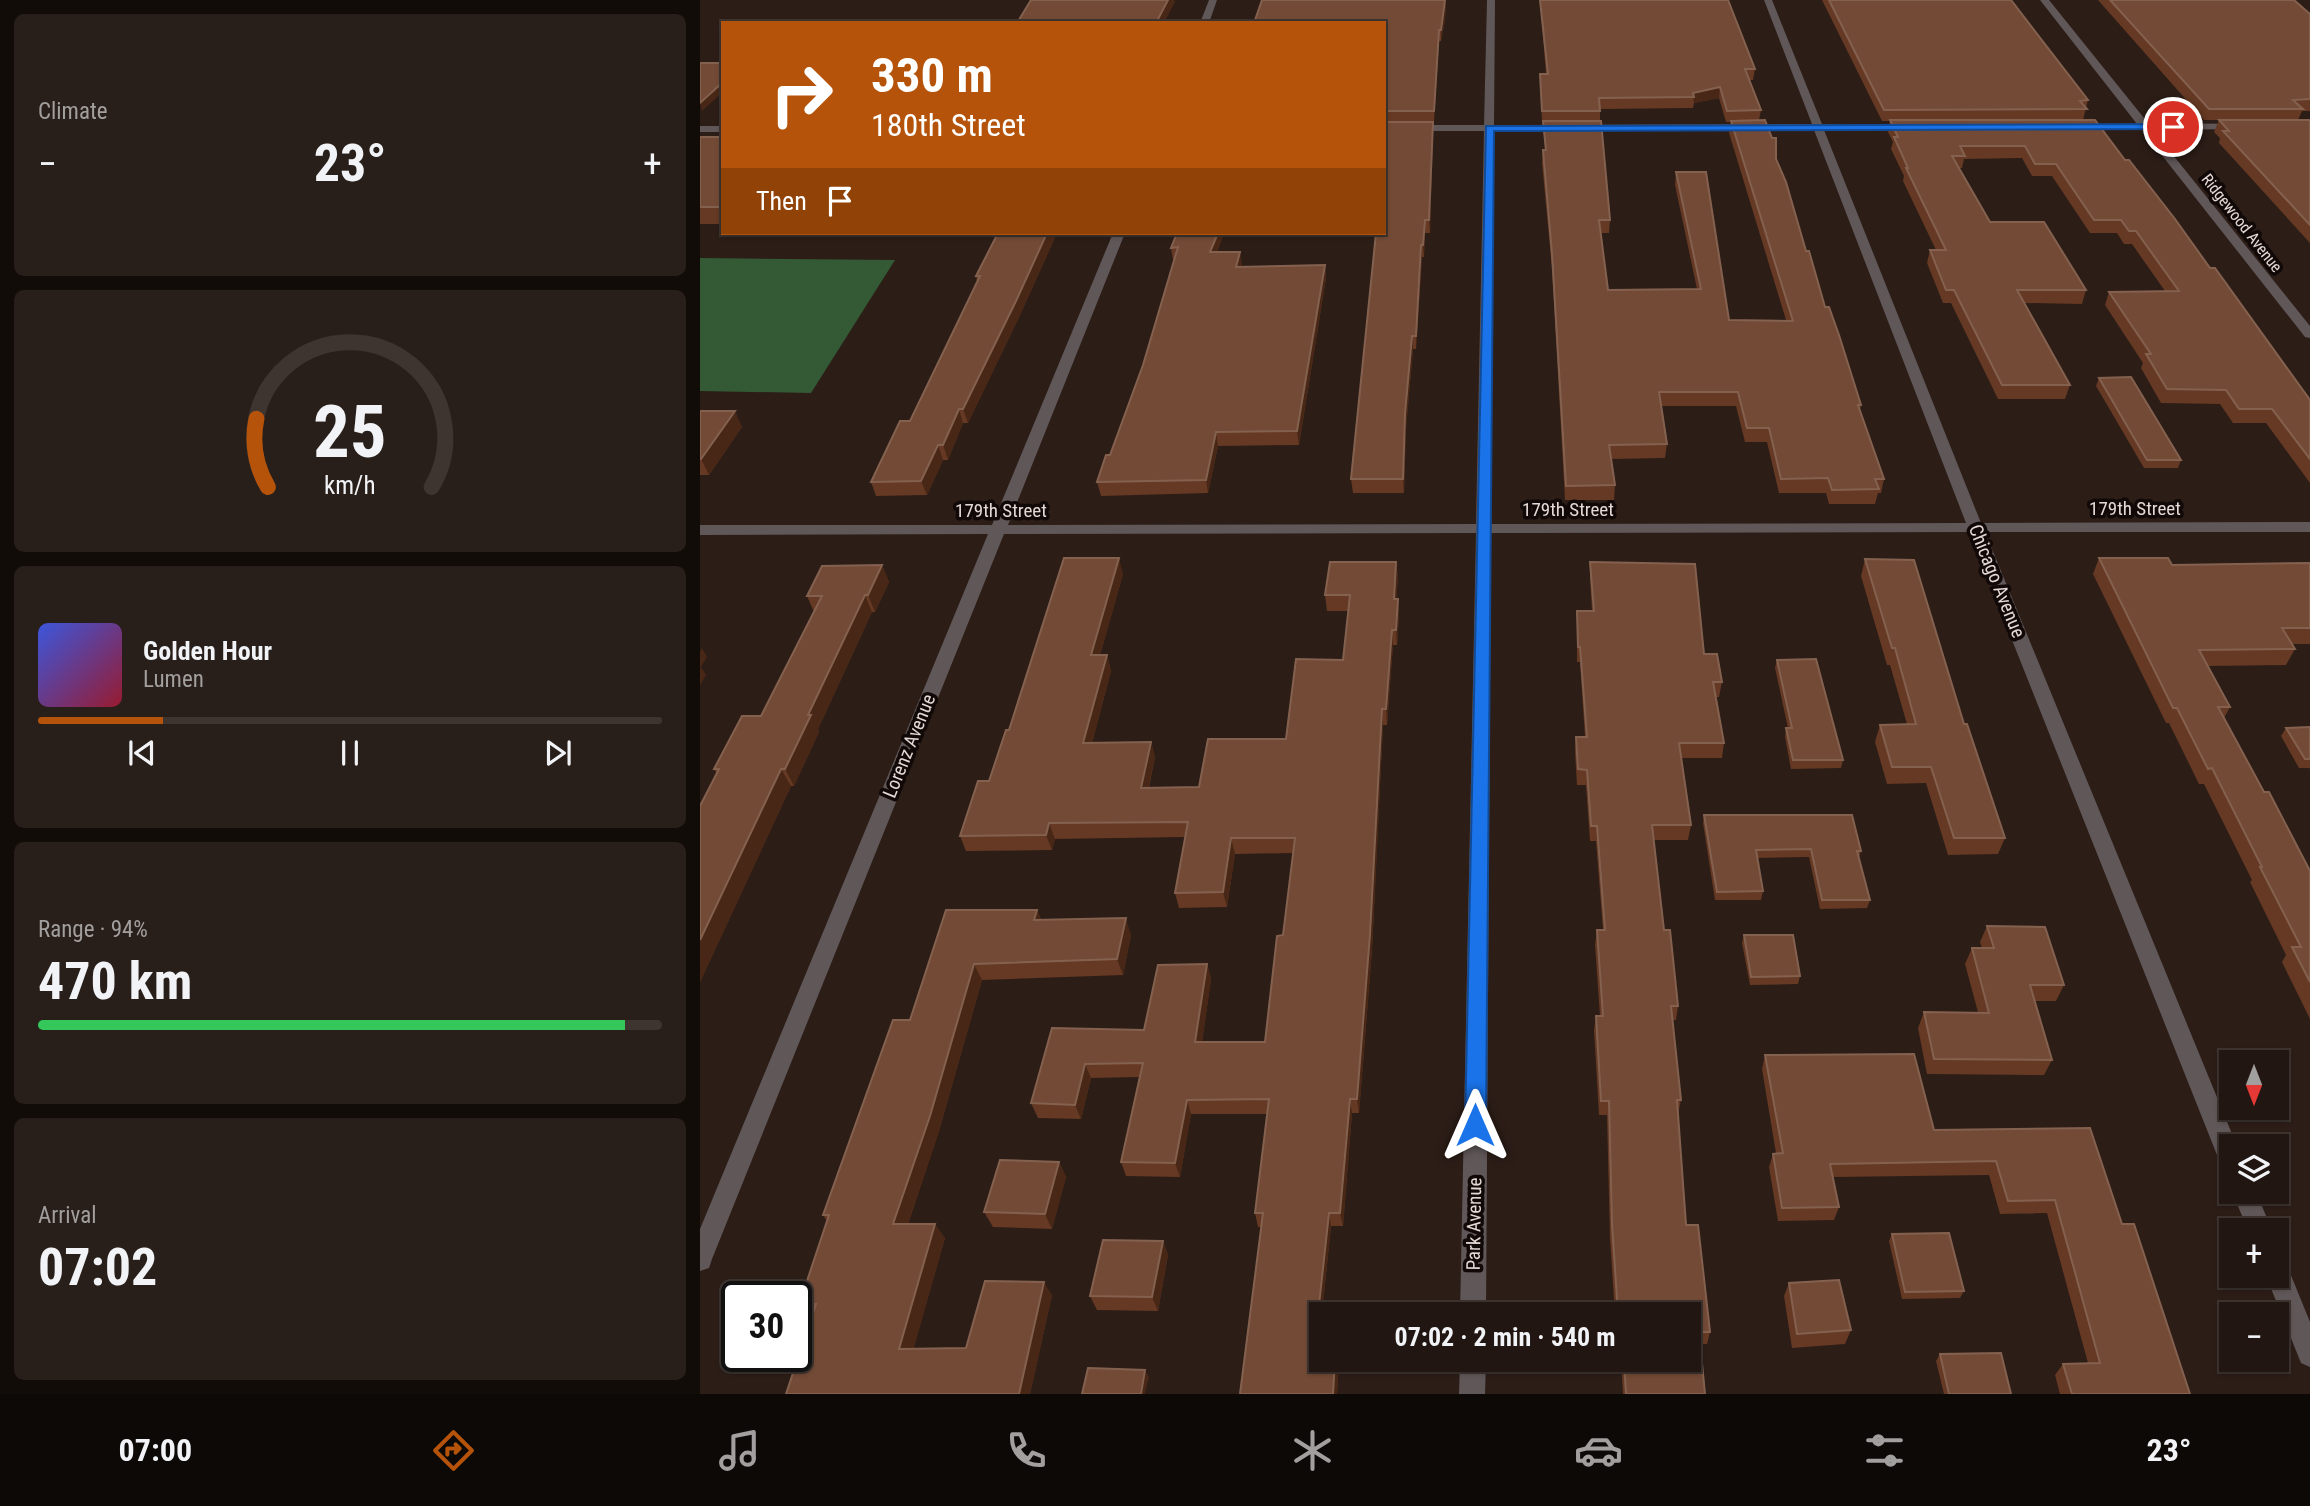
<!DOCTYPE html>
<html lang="en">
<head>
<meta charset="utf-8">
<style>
	body { margin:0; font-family:"Roboto Condensed",sans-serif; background:#291f1a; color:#f1f3f6; height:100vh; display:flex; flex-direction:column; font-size:26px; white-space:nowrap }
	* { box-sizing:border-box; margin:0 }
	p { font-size:23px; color:#a29f9f }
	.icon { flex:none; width:38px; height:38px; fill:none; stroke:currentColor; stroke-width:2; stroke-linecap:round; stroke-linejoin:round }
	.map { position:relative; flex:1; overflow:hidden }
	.side { display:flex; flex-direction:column; gap:14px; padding:14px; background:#120c09; width:700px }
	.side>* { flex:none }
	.guide { position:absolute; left:21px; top:21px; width:665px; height:214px; border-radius:0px; box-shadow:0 2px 5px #0004,0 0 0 2px #3e3531; background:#b45309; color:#fff; overflow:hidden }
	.needle { width:46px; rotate:180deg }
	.buttons { position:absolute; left:1519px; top:1050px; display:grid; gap:14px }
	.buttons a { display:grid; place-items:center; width:70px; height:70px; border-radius:0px; background:#211611; box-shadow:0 2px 5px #0004,0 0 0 2px #3e3531; font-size:35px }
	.speed { position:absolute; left:21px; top:1281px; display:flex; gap:14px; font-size:35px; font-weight:700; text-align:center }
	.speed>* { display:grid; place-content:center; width:91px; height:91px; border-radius:50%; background:#211611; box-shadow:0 2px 5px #0004,0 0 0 2px #3e3531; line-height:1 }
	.speed .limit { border:4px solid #111; border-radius:10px; background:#fff; color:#111 }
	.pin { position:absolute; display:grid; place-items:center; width:60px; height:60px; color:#fff; margin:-30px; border:4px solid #fff; border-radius:50%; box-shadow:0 2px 7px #0007 }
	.me { position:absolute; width:77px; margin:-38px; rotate:0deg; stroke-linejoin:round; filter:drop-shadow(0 0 5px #0008) }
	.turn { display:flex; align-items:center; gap:24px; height:147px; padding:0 35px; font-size:32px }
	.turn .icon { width:91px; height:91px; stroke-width:2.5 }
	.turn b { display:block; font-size:49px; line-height:60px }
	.then { display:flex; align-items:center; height:66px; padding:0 35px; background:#0003; gap:14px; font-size:26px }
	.big { font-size:52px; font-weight:700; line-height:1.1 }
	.side .widget { flex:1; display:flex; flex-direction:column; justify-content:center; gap:10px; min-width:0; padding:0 24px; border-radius:10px; background:#291f1a }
	.side .dial { align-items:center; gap:0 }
	.dial svg { height:182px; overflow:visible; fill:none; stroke:#3e3531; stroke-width:7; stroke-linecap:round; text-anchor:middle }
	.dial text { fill:#f1f3f6; stroke:none }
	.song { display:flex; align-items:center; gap:21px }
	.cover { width:84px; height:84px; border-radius:10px; background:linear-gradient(135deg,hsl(230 70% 55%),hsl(350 70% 35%)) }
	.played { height:7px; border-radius:4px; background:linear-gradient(90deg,#b45309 20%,#3e3531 20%) }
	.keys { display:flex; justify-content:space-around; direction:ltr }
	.heat { display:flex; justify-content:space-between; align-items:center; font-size:38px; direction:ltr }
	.charge { height:10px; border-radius:5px; background:linear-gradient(90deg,#34c759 94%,#3e3531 0) }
	.trip { position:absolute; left:609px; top:1302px; width:392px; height:70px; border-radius:0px; background:#211611; box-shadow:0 2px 5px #0004,0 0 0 2px #3e3531; font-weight:700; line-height:70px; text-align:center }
	.dock { display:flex; height:112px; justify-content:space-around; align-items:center; background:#0d0907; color:#a29f9f }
	.dock .icon { width:49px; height:49px }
	.dock .selected { color:#b45309 }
	.dock b { font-size:32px; color:#f1f3f6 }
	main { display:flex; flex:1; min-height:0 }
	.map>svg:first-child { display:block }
	.forest { fill:#335a35 }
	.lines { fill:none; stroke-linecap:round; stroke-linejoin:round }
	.minor { fill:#605758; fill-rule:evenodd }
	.wall { fill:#653923; fill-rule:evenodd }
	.shaded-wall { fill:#482716 }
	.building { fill:#724a36; stroke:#84614f; stroke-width:2 }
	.route { fill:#1a73e8; stroke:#114b97; stroke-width:2 }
	.labels { text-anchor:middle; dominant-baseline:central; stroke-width:7; stroke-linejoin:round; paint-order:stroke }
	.far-street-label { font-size:16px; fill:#e4d9d5; stroke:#100907 }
	.street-label { font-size:19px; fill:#e4d9d5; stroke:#100907 }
</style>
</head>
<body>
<main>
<section class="side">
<div class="widget"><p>Climate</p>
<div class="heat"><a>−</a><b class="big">23°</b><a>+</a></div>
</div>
<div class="widget dial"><svg viewBox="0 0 100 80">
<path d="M14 69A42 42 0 1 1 86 69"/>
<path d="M14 69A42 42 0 0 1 9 39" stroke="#b45309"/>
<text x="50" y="56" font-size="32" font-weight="700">25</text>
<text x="50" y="72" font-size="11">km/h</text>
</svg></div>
<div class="widget">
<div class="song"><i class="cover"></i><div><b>Golden Hour</b><p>Lumen</p></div></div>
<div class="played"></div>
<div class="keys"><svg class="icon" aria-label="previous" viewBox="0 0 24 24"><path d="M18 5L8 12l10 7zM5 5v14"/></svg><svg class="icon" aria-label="pause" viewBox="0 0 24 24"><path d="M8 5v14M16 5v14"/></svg><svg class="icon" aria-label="next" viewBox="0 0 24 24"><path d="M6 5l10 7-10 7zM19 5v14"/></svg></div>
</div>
<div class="widget"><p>Range · 94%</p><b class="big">470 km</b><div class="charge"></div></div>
<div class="widget"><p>Arrival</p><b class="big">07:02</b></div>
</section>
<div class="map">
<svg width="1610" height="1394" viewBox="0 0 1610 1394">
	<rect width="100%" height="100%" fill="#2c1d17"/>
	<path class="forest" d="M0,258L195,260L111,393L0,391Z"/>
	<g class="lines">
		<g class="minor">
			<path d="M509,0H517L509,23H500Z"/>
			<path d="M787,0H795L794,125L1112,124L1064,0H1072L1122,124L1215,125L1216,127L1211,130H1124L1281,523L1610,522V532H1285L1537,1146H1531V1171L1523,1168L1519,1160L1269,532L791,533L786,1314H760L776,533L304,534L12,1259L9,1268L0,1271V1229L288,534L0,535V525H292L413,233H425L308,525L776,524L784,131H684V125H784ZM1114,130L1266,523L791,524L794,131Z"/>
			<path d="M1340,0H1349L1448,123L1544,124V128L1540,129L1453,130L1610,326V338L1605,337L1442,130L1375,129L1374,127L1379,124H1437Z"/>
			<rect x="0" y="126" width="23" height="6"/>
			<path d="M1532,1192H1556L1572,1230H1548Z"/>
			<path d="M1577,1260L1586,1263L1610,1322V1367L1601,1363L1566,1276H1577Z"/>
			<path d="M760,1360H786L785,1394H759Z"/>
		</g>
	</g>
	<g class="wall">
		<path d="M562,0H746L745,20L741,41H739L734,122H733L730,233H725L724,257H722L716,349H713L706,428L704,493H653L651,479L684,233V23Z"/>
		<path d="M840,0L1055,69L1053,80H1049L1061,110L1059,120L1076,159L1125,307L1161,405L1160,410L1184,479L1181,493H1178L1175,504H1129L1126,493H1079L1067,442H1045L1036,406H961L967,444L965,458L911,459L915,485L914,500H865L852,268L842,163L843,150H845L843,122H842L840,74H846ZM1019,98L1026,122H1031L1029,133L1086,320H1029L976,172L975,185L997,289L908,290L901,233H909L910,220L900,121V109L993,108L994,103Z"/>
		<path d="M1122,0H1311L1388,100L1383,120L1425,160L1510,268L1610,400V483L1566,423H1533L1520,404L1461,403L1441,368L1443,363L1405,305L1409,292L1465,291L1432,244H1424L1417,233H1390L1352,176H1332L1322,158L1264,159L1262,168H1259L1290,222L1386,290L1382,304L1325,303L1370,385L1365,399H1298L1251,303H1243L1227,263L1230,250H1236L1203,181L1204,176L1191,149L1193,142L1188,132L1190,121H1182Z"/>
		<path d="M1398,0H1594L1610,14V111H1602L1598,120H1610V243L1519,143L1520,138L1514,132L1519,120H1504Z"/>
		<rect x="0" y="137" width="23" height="87"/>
		<path d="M298,233H357L320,315L268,423H263L248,460H243L227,495L176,496L171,482L210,421L277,282L276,276Z"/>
		<path d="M477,233H524L517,252H540L541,267L625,265L626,278L599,445L518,446L508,493L401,496L397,482L410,455L443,365L474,260H473L471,248Z"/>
		<path d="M1399,378L1481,460L1478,468H1444L1396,386Z"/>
		<path d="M0,411L42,427L9,475H0Z"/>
		<path d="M1399,558L1472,565L1610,563V644H1592L1595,649L1586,665L1508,666L1530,707L1524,718L1564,792L1610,871V1019L1582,962L1586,955L1550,882L1552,880L1504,784H1499L1469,723H1466L1393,574Z"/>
		<path d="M1165,559L1264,724L1305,838L1298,854L1248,855L1226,783L1187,784L1175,742L1180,725L1207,724L1190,665H1187L1161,576Z"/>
		<path d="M696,562L698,577L696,599H698L699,615L697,645H693L687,725H683L672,950L659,1113H652L643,1226H631L618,1351L639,1362L637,1394H540L561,1227H558L555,1213L567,1114H491L480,1177L426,1176L421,1162L439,1077L391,1078L381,1119L338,1118L331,1103L352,1028L444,1030L507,964L511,979L502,1042H565L583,935L593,853L535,854L527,907L479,908L475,893L485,837L355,839L352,850L266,851L260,836L289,781L309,730L423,574L400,655H407L411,671L392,743L451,742L455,757L449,787H499L586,739L643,660L649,611H627L625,595Z"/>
		<path d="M890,562L1004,654L1022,682L1019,697H1016L1024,743L1022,758H981L991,825L988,840H954L964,930L978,1006L976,1020H973L981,1100L978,1114L986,1225L1010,1332L1007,1344H1000L1005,1394H923L921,1360H989V1314H915L910,1239L907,1115H899L894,1030L896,1016H900L895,945L897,930H903L896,841H890L886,785H877L875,752L876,737H885L880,662H877V611H892L890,577Z"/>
		<path d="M182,565L189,582L175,612H172L118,729L119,732L94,786H91L0,982V806L17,774L14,769L61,716L114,612L107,596Z"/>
		<path d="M1077,660L1143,760L1141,768L1091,769L1085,737L1086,728H1088L1075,668Z"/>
		<path d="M1610,727V769L1609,768H1599L1581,736L1586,728Z"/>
		<path d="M1004,815L1161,851L1159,858L1170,900L1167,908L1120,909L1109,857L1057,858L1063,891L1061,900H1015L1003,823Z"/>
		<path d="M337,910L341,919L431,935L423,975L282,980L239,1131L208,1224L245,1238L213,1349L266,1348L352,1295L330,1394H86L111,1318L99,1305L127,1221L123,1215L210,1020Z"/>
		<path d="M1287,926L1364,985L1356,1001H1334L1352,1060L1344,1075L1227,1074L1218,1028L1224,1012H1278L1265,964L1272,948H1282L1280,942Z"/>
		<path d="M1044,935L1100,976L1098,984L1050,985L1042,943Z"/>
		<path d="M1065,1055L1234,1130L1422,1224L1479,1362L1490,1394H1360L1355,1375L1363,1364L1388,1363L1347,1213L1300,1214L1289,1175L1133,1177L1139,1207L1134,1220L1078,1221L1069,1167L1073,1154L1076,1153L1062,1069Z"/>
		<path d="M359,1162L366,1177L352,1229L293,1227L284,1212Z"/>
		<path d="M1192,1234L1264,1291L1260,1298L1202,1299L1189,1241Z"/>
		<path d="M463,1241L468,1255L458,1311L397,1310L390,1296Z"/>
		<path d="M1089,1283L1151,1330L1145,1344L1092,1348L1084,1296Z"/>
		<path d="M1240,1354L1311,1394H1244L1236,1361Z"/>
	</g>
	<g class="shaded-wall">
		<path d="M468,0H474L475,2L464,23H456Z"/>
		<path d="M745,0H746L745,20L741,41V30Z"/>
		<path d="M739,30V41L734,122V111Z"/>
		<path d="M23,82V92L2,111L0,103Z"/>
		<path d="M1020,87L1019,98L994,103L993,93Z"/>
		<path d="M733,122V134L730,233L729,220Z"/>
		<path d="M725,220V233L724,257L723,245Z"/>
		<path d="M347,233H357L320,315L268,423L263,409Z"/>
		<path d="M518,233H524L512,265L510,252Z"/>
		<path d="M721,245L722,257L716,349V336Z"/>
		<path d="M540,252L542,265L538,280L536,267Z"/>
		<path d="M625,265L626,278L599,445L597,431Z"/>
		<path d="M712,336L713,349L706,428L704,493L703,479L705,414Z"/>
		<path d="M259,409L263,423L248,460L243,445Z"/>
		<path d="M35,411L42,427L9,475L1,459Z"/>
		<path d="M516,432L518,446L508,493L506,480Z"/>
		<path d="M238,445L243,460L227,495L221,481Z"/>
		<path d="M419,558L423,574L396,670L391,655Z"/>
		<path d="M696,562L698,577L695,615L694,599Z"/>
		<path d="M182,565L189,582L175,612L168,595Z"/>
		<path d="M165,595L172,612L118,729L119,732L94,786L85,769L108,715Z"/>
		<path d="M698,599L699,615L697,645L696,630Z"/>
		<path d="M692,630L693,645L687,725L686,709Z"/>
		<path d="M2,648L7,657L1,667L6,675L0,685V652Z"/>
		<path d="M407,655L411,671L388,759L383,743Z"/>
		<path d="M682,709L683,725L672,950L659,1113L657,1099Z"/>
		<path d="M451,742L455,757L445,803L441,788Z"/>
		<path d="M81,769L91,786L0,982V940Z"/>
		<path d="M349,823L355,839L352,850L346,835Z"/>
		<path d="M531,838L535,854L527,907L523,892Z"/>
		<path d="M337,910L344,926L334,920Z"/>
		<path d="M426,918L431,935L423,975L417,959Z"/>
		<path d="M274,964L282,980L239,1131L203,1238L193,1224Z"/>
		<path d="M507,964L511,979L500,1057L495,1042Z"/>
		<path d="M385,1064L391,1078L381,1119L375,1105Z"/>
		<path d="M650,1099L652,1113L643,1226L640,1213Z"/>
		<path d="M487,1100L491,1114L480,1177L475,1163Z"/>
		<path d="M359,1162L366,1177L352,1229L345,1214Z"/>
		<path d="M629,1213L631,1226L617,1363L614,1351Z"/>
		<path d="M235,1224L245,1238L210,1362L199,1349Z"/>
		<path d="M463,1241L468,1255L458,1311L452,1297Z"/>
		<path d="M344,1282L352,1295L330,1394H319Z"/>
		<path d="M635,1360H638L639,1362L637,1394H633Z"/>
		<path d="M445,1370L449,1377L445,1394H441Z"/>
	</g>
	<g class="building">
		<path d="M331,0H468L456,23H317Z"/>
		<path d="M562,0H745L741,30H739L734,111H684V23H554Z"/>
		<path d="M840,0H1028L1055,69H1045L1061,110L1027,111L1020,87L993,93L994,97L899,98L900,111H842L840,74H848Z"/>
		<path d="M1129,0H1311L1388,100L1380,101L1387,109L1184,110Z"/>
		<path d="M1410,0H1594L1610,14V99L1593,100L1603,109H1509Z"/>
		<path d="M0,63H23V82L0,103Z"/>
		<path d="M1065,120L1072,138H1076V159L1086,182L1106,251H1109L1125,307H1129L1139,335L1161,405H1158L1184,479H1175L1179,489L1132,490L1128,478L1081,479L1069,428H1047L1038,392H959L967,444L909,445L915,485L866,486L852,254L843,150H846L843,121H901L910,220H899L908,290L1001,289L976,172H1006L1029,320L1093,321L1031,121Z"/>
		<path d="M1190,120H1395L1425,160H1429L1475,219L1510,268H1515L1610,400V459L1572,409H1539L1526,390L1467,389L1446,354H1451L1409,292L1479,291L1436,231H1429L1421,220H1394L1356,164H1335L1325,146H1260L1265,156H1252L1290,222H1344L1386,290H1317L1370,385H1302L1254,290H1246L1230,250H1246L1206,168H1208L1194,137H1198Z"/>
		<path d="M1519,120H1610V225L1523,131H1529Z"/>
		<path d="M684,122H733L729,220H725L723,245H721L716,336H712L705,414L703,479H651L676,233H684Z"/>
		<rect x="0" y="137" width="23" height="70"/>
		<path d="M298,233H347L316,301L263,409H259L243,445H238L221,481L171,482L200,421H210L280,276H276Z"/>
		<path d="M477,233H518L510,252H540L536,267L625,265L597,431L516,432L506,480L397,482L406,455H410L443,365L478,247L471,248Z"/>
		<path d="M1431,377L1481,460H1447L1399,378Z"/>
		<path d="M0,411H35L1,459H0Z"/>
		<path d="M364,558H419L391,655H407L383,743L451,742L441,788L499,787L508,739H586L596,659L643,660L650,595H625L630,562H696L694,599H698L696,630H692L686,709H682L670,934L657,1099H650L640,1213H629L614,1351H621V1360H635L633,1394H540L563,1213H555L569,1099L487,1100L475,1163L421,1162L443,1063L385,1064L375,1105L331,1103L352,1028L444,1030L458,965L507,964L495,1042H565L577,936L583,935L595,838H531L523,892L475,893L488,822L349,823L346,835L260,836L278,781H289L306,730H309Z"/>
		<path d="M1399,558H1468L1472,565L1610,563V628H1582L1595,649L1499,650L1530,707H1518L1564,792H1569L1610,871V982L1592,947H1601L1560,867H1562L1512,768L1508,769L1477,708H1473Z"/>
		<path d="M1165,559L1214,560L1264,724H1267L1305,838H1254L1231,767H1192L1180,725L1216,724L1195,648H1192Z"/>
		<path d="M890,562L995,564L1004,654H1017L1022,682H1013L1024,743H979L991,825H952L964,930H970L978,1006H971L981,1100H977L986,1225H998L1010,1332H999L1005,1394H926L924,1360H989V1314H918L912,1225L909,1101H901L896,1016H903L897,930H905L897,826H891L887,770L878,769L876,737H887L880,647H878L877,611H894Z"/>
		<path d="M182,565L168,595H165L108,715H111L85,769H81L0,940V806L19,769H14L42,716H61L122,596H107L122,566Z"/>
		<path d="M1116,659L1143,760H1093L1086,728H1092L1077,660Z"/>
		<path d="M1610,727V759H1605L1586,728Z"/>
		<path d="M1004,815H1152L1161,851H1157L1170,900H1122L1111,849L1056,850L1063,891L1017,892Z"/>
		<path d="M246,910H337L334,920L426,918L417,959L274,964L230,1116L193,1224H235L199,1349L266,1348L285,1281L344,1282L319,1394H86L116,1304L99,1305L129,1215H123L193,1020H210Z"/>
		<path d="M1287,926L1345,927L1364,985H1330L1352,1060L1234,1059L1224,1012L1289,1013L1272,948H1294Z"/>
		<path d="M1044,935H1093L1100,976L1051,977Z"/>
		<path d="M1214,1054L1234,1130L1390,1128L1422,1224H1434L1490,1394H1372L1363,1364L1400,1363L1355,1200L1308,1201L1296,1161L1130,1164L1139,1207L1082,1208L1073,1154L1083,1153L1065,1055Z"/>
		<path d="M300,1160L359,1162L345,1214L284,1212Z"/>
		<path d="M1249,1233L1264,1291L1205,1292L1192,1234Z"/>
		<path d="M403,1240L463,1241L452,1297L390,1296Z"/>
		<path d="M1139,1280L1151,1330L1097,1334L1089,1283Z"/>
		<path d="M1301,1353L1311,1394H1249L1240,1354Z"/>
		<path d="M388,1368L445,1370L441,1394H382Z"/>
	</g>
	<path class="route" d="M1473,124L1476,125V129L794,131L786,1125L783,1131L775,1134L768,1131L765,1125L786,126Z"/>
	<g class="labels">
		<g class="far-street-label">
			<text transform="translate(1542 223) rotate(52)">Ridgewood Avenue</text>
		</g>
		<g class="street-label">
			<text x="1435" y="508">179th Street</text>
			<text x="868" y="509">179th Street</text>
			<text x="301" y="510">179th Street</text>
			<text transform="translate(1297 581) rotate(68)">Chicago Avenue</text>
			<text transform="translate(209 746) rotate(-68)">Lorenz Avenue</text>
			<text transform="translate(774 1224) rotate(-89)">Park Avenue</text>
		</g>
	</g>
</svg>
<div class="buttons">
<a><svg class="needle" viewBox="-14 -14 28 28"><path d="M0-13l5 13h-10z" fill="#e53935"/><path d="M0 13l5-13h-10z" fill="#a29f9f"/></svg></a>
<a><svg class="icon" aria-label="layers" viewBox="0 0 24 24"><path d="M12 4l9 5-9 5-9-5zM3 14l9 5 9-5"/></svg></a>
<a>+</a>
<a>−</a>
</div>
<div class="speed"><div class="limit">30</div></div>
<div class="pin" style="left:1473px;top:127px;background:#d93025"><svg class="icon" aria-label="arrive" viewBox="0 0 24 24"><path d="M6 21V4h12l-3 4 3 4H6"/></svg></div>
<svg class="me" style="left:775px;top:1125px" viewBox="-20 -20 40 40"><path d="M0-17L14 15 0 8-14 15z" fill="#1a73e8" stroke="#fff" stroke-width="4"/></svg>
<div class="trip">07:02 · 2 min · 540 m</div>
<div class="guide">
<div class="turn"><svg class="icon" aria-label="right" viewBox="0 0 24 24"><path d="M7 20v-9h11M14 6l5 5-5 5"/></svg><div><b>330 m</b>180th Street</div></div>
<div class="then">Then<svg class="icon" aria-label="arrive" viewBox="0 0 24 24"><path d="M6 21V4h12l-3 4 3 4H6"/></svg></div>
</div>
</div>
</main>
<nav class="dock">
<b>07:00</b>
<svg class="icon selected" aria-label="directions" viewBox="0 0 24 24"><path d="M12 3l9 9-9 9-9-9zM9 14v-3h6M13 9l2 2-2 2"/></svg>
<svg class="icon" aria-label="music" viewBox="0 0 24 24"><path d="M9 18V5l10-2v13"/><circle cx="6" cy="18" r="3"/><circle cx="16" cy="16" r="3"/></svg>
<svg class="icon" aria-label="phone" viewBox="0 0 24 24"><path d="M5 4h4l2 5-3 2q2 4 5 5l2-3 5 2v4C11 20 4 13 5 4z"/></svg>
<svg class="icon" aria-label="climate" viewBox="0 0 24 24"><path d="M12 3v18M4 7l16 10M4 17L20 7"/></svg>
<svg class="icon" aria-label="car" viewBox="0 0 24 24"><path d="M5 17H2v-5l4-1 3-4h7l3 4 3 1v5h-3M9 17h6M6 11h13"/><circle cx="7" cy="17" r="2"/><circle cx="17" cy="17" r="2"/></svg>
<svg class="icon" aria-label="filters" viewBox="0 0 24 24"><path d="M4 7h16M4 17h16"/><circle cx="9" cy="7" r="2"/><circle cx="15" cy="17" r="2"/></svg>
<b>23°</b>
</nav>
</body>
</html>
